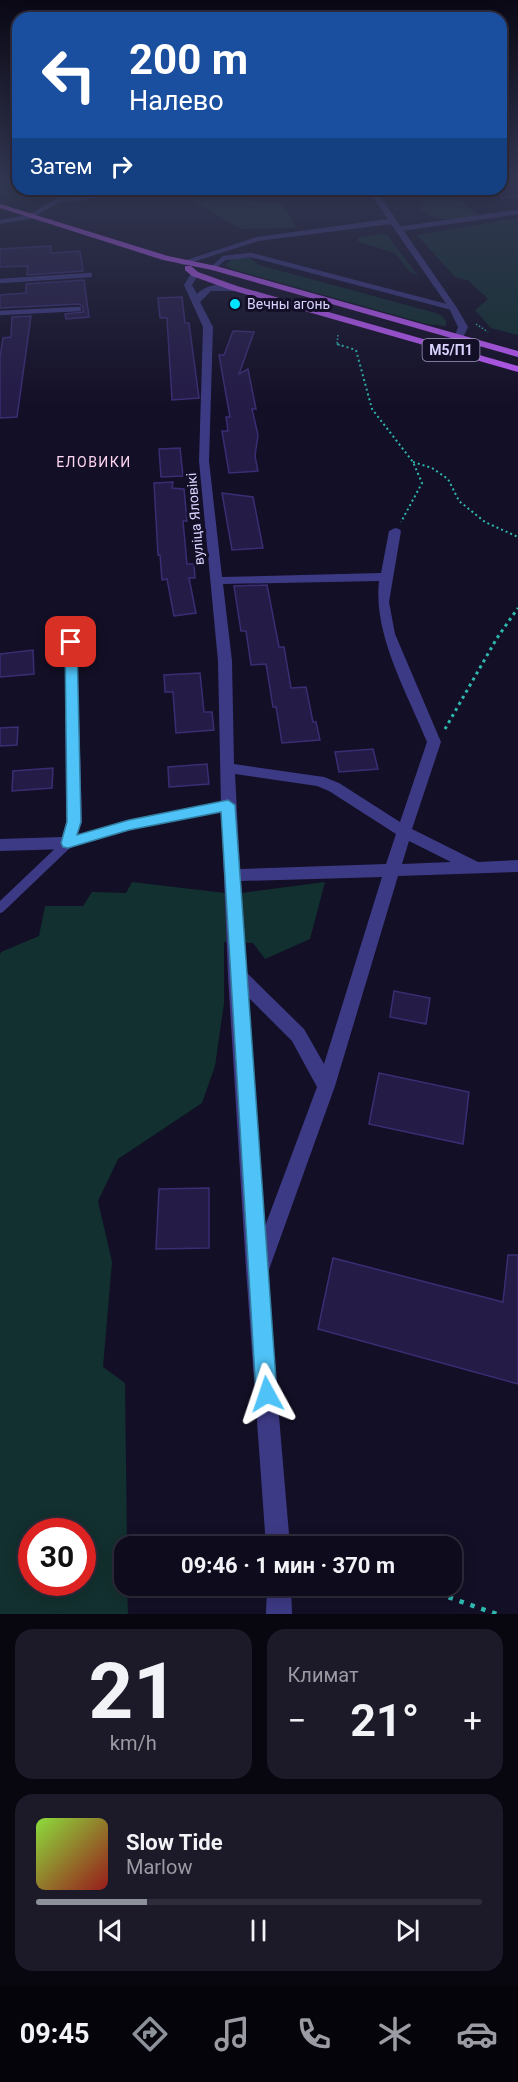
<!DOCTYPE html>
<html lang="ru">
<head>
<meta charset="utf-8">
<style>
	body { margin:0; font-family:Roboto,sans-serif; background:#1c1929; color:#f1f3f6; height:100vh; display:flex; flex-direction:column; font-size:22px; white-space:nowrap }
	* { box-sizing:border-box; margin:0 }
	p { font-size:20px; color:#9b9ba3 }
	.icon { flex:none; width:33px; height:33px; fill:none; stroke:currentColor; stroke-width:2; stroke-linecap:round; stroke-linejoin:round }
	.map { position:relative; height:1614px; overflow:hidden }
	.panel { display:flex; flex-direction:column; gap:15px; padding:15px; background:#08060f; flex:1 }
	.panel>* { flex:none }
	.hud { position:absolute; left:12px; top:12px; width:495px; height:183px; border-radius:18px; box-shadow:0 3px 15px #0003,0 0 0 2px #2e2b3b; background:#1a4fa0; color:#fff; overflow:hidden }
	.speed { position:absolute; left:18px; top:1518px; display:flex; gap:12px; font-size:30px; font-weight:700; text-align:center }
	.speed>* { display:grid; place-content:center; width:78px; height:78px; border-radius:50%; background:#0e0b1c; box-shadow:0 3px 15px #0003,0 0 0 2px #2e2b3b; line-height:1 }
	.speed .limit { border:9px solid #d22; background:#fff; color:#111 }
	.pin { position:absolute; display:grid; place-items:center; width:51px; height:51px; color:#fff; margin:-26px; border-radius:12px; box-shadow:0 3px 9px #0006 }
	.me { position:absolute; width:66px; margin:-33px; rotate:355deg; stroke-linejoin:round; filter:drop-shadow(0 0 4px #0008) }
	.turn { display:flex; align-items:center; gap:21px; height:126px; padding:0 18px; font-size:27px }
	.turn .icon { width:78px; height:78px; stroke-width:2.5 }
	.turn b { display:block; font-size:42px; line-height:51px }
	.then { display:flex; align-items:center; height:57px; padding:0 18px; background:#0003; gap:12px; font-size:22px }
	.big { font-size:45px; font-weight:700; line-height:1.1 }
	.panel .card { flex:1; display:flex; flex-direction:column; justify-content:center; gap:9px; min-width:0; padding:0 21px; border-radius:18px; background:#1c1929 }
	.panel .dial { align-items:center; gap:0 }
	.dial b { font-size:78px; line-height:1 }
	.song { display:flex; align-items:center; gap:18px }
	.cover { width:72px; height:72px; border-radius:9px; background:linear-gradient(135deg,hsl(90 70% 55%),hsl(0 70% 35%)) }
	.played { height:6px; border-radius:3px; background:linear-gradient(90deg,#8c9099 25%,#2e2b3b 25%) }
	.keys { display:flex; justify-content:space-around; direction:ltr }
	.heat { display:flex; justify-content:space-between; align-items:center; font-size:33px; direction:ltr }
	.panel .tiles { flex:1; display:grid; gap:15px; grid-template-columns:1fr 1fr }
	.card:last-child { grid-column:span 2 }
	.trip { position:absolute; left:114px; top:1536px; width:348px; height:60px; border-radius:18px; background:#0e0b1c; box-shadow:0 3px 15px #0003,0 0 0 2px #2e2b3b; font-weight:700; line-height:60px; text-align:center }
	.tab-bar { display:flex; height:96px; justify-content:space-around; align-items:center; background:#06040b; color:#9b9ba3 }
	.tab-bar .icon { width:42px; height:42px }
	.tab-bar .selected { color:#8c9099 }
	.tab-bar b { font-size:27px; color:#f1f3f6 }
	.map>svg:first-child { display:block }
	.green { fill:#12302f; fill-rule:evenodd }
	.building { fill:#241b47; stroke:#3b2d73; stroke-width:1.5 }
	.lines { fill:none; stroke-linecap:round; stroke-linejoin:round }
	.path-far3 { stroke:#2fb8b0; stroke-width:1.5; stroke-dasharray:1.5 2; stroke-linecap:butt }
	.path-far2 { stroke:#2fb8b0; stroke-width:2; stroke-dasharray:2 3; stroke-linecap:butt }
	.path-far1 { stroke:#2fb8b0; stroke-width:3; stroke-dasharray:3 4; stroke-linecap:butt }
	.path { stroke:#2fb8b0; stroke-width:4.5; stroke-dasharray:4.5 7; stroke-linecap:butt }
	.lane-far2 { stroke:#3d3a85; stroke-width:4.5 }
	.lane-far1 { stroke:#3d3a85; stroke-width:8 }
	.lane { stroke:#3d3a85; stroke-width:10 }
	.street { fill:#3d3a85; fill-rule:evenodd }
	.primary { fill:#c25bff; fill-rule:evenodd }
	.route { fill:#4fc3f7; stroke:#337fa1; stroke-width:1.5 }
	.poi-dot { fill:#00e5ff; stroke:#130f26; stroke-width:2 }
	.labels { text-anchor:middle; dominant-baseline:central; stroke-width:6; stroke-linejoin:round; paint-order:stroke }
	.far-poi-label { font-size:14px; fill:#d9d4ff; stroke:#130f26; text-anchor:start }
	.shield { fill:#130f26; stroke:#9e99be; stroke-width:1.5 }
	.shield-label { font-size:14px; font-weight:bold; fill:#d9d4ff }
	.far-neighbourhood-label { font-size:14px; letter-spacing:1.5px; fill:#ffd6f0; stroke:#130f26 }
	.far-street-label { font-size:14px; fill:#d9d4ff; stroke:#130f26 }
</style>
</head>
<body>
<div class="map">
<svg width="518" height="1614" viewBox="0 0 518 1614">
	<rect width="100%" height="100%" fill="#130f26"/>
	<g class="green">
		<path d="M0,181H18V189H52C37,206 20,202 0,195Z"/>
		<path d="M173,189H232V194L251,201L282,203L296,228L240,229Z"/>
		<path d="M420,189H448L478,216C459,218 434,224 420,209L425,202L413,194L418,193Z"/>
		<path d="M518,218V335L491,328L475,310L488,299L469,281L455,277L417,235Z"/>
		<path d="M380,234L387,235L419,277L409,271L395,253L359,242L357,238Z"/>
		<path d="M232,258H250L259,265L429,311L441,315L446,321V326L427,324L232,269L226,265Z"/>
		<path d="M132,882L234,894L325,882L310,939L265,959L253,943L224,942V1003L215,1066L202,1103L118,1159L98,1201L112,1262L103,1367L125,1383L127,1546H124V1586H127L128,1614H0V955L1,952L39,936L45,906H83L92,892L126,893ZM32,1532H82V1582H32Z"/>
	</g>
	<g class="building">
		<path d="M518,181V196L501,198V183Z"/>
		<path d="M51,246V253L80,251L83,271L27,275L28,266L0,267V249Z"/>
		<path d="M84,280L89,317L66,319L65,314L83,312V307L79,304L0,308V295L26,293V284Z"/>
		<path d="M182,297L185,323H189L199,398L172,400L167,318H160L158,298Z"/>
		<path d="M31,316L17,417L0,418V357L3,338L11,337L12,317Z"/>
		<path d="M233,331L254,332L239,374L248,369L256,409H252L258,435L255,456L258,471L229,473L222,431H228L226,417H230L219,355H224Z"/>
		<path d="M180,448L183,476L161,477L159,449Z"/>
		<path d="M173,482L172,488L184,489L187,521H183L187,564H194L195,578H189L196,613L174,616L167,579L162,580L160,555H158L154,483Z"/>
		<path d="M222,493L253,497L263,548L232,550Z"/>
		<path d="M267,585L279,647H284L291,688L306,687L313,722H316L320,740L282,743L276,707H273L266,664L251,665L246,631H241L234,586Z"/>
		<path d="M33,650L34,674L0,677V654Z"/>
		<path d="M200,673L204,712H212L214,730L176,733L173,692H165L164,675Z"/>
		<path d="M18,727L17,745L0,746V728Z"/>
		<path d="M373,749L378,769L339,772L335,752Z"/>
		<path d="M207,764L209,784L169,787L168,767Z"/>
		<path d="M53,768L52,788L12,791L13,771Z"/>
		<path d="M394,991L430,998L426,1024L390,1017Z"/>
		<path d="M379,1073L469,1092L463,1144L369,1124Z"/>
		<path d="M209,1188V1248L156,1249L159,1189Z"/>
		<path d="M508,1255H518V1384L318,1329L333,1258L503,1302Z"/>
	</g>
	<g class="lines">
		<g class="path-far3">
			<path d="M476,324L488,332"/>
			<path d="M338,335L337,344L342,346"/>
		</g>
		<g class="path-far2">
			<path d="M337,344L356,350L372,409L413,462L422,483L401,522"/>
			<path d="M413,462L432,468L448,479L459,501L485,522L518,537"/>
		</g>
		<path class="path-far1" d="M445,729L497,638L518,608"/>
		<path class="path" d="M416,1586L497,1614"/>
		<g class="lane-far2">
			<path d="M59,200L66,189"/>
			<path d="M31,216L59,200L80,199L118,189"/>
			<path d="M399,229L518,212"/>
			<path d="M213,268L224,258L251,255L453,308"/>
			<path d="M0,281L90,275"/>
			<path d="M0,313L79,309"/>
		</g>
		<path class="lane-far1" d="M127,826L228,805"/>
		<path class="lane" d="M0,908L68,843L134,824"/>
		<g class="street">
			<path d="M367,189H375L457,308L468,327L462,340L454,338L458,327L449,308L391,224L258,241L184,265L177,263L257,237L388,219Z"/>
			<path d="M31,214L35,216L34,218L0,224V220Z"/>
			<path d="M195,271L199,274L192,285L197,294C206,284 227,281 238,288L234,291H211L200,302L213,327L209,461L222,577L381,573L389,531L395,528L399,529L401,531L389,602L395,634L441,742L412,829L478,862L518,860V872L398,876L335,1086L267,1275L290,1546H266L246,1269L228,975L221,805L218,661L199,461L203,327L184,285L192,272ZM379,581C373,635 407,692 427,742L400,822L339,783L324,777L234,764L232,661L223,584ZM235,774L317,786L329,791L396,834L386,864L240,869ZM409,841L451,862L402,864ZM382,877L324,1064L304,1029L247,973L241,881ZM248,997L292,1041L317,1087L264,1229Z"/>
			<path d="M71,638L77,642L82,822L73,847L68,849L0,851V839L62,837L66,822L65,642Z"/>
			<path d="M267,1586H291L292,1614H266Z"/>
		</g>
		<g class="primary">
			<path d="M0,204L168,256L216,266L518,351V357L212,270L163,260L0,208Z"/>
			<path d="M185,266H191L198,272L237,286L518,366V372L231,290L192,276L185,270Z"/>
		</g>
	</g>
	<linearGradient id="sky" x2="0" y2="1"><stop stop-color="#0a0815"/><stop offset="0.44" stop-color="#333752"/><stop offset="1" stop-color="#333752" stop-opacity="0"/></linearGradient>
	<rect width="518" height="407" fill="url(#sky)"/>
	<path class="route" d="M71,639L77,642L81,822L77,835L129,820L228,800L235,805L277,1394L274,1401L267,1404L259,1401L256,1394L221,812L129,830L68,848L63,847L61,843L67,822L65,642Z"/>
	<circle class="poi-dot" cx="235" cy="304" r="6"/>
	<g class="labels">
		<g class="far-poi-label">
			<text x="247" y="304">Вечны агонь</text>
		</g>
		<rect class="shield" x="422.5" y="339" width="57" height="22" rx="4.5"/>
		<g class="shield-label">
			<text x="451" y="350">М5/П1</text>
		</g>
		<g class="far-neighbourhood-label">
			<text x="94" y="462">ЕЛОВИКИ</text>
		</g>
		<g class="far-street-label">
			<text transform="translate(195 519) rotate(-95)">вуліца Яловікі</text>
		</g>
	</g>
</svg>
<div class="speed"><div class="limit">30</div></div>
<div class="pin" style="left:71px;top:642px;background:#d93025"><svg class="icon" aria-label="arrive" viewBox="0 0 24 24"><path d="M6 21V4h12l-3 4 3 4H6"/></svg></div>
<svg class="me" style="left:267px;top:1394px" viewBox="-20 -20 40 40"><path d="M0-17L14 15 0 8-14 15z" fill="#4fc3f7" stroke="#fff" stroke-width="4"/></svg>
<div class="trip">09:46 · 1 мин · 370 m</div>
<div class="hud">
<div class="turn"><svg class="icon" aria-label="left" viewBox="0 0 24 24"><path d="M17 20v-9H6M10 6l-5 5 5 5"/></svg><div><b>200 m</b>Налево</div></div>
<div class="then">Затем<svg class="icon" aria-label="right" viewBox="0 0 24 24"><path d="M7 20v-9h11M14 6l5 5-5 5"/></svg></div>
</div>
</div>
<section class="panel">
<div class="tiles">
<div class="card dial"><b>21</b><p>km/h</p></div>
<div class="card"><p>Климат</p>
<div class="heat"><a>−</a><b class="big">21°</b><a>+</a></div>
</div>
<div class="card">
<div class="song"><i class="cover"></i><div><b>Slow Tide</b><p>Marlow</p></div></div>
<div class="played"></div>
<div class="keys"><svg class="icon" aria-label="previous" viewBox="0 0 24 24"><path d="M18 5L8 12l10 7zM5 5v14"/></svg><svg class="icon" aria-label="pause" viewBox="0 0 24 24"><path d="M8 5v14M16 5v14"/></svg><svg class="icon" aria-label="next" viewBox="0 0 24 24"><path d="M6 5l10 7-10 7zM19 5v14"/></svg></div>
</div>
</div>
</section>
<nav class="tab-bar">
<b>09:45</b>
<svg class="icon selected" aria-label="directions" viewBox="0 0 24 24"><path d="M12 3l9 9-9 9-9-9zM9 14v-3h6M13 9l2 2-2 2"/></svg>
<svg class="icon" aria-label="music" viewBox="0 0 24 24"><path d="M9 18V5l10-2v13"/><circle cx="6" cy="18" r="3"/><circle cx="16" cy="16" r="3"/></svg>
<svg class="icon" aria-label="phone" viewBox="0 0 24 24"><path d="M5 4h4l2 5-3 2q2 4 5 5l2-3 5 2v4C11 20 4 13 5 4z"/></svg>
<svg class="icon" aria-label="climate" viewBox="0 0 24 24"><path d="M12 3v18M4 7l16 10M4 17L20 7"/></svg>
<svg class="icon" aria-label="car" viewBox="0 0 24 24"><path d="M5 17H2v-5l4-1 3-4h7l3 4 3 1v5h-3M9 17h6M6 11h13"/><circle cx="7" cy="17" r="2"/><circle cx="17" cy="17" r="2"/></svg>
</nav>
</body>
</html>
